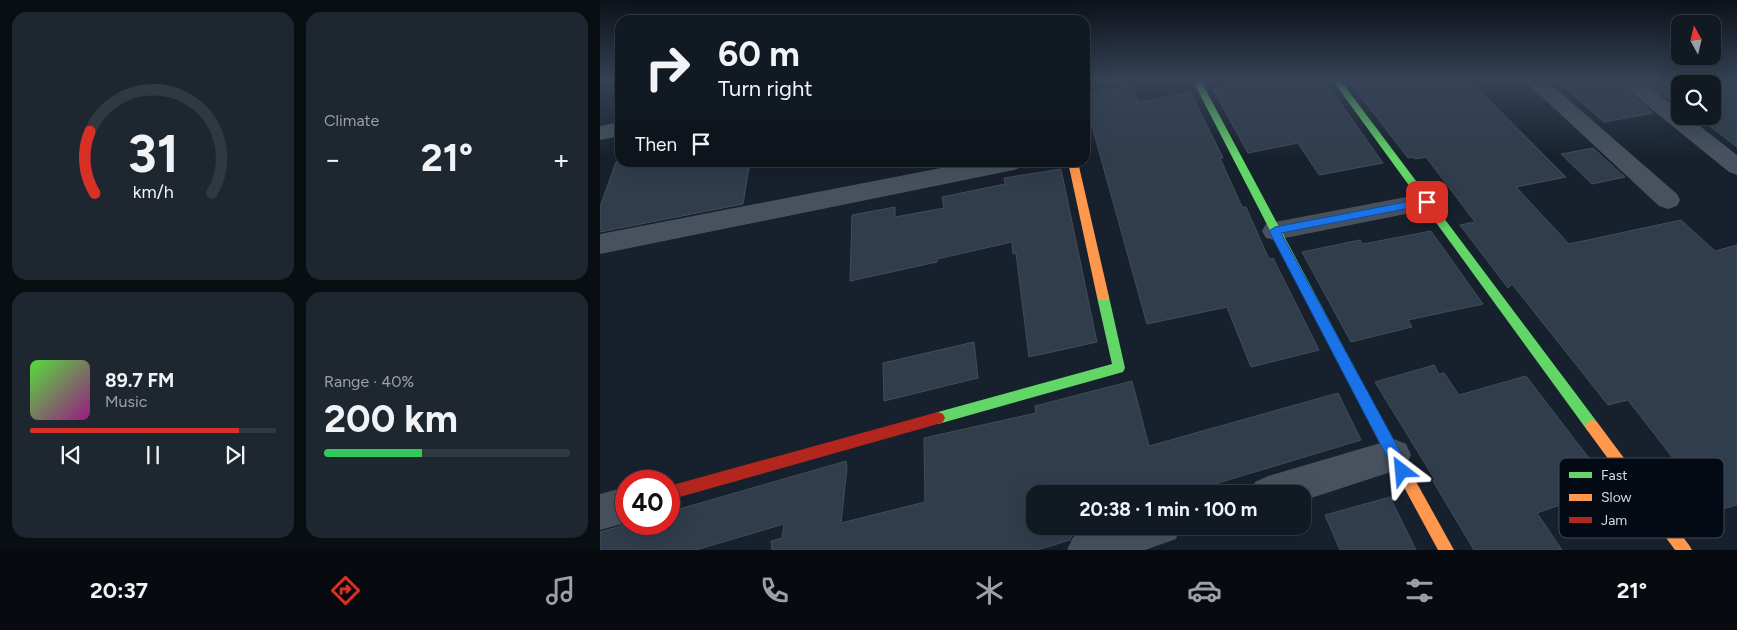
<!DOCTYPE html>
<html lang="en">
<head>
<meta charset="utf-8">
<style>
	body { margin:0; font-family:Figtree,sans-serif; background:#1e262f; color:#f1f3f6; height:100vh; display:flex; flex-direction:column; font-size:19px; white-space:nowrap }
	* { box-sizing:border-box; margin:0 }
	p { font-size:16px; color:#9ca0a5 }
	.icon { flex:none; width:28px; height:28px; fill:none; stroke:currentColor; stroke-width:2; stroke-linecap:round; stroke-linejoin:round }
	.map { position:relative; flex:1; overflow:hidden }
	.sheet { display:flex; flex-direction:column; gap:12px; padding:12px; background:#090e13; width:600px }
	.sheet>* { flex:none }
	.banner { position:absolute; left:15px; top:15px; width:475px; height:152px; border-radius:15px; box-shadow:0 5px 20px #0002,0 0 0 1px #303840; background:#111922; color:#f1f3f6; overflow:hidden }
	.needle { width:32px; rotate:352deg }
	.buttons { position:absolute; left:1071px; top:15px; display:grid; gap:10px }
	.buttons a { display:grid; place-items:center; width:50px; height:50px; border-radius:10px; background:#111922; box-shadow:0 5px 20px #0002,0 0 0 1px #303840; font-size:25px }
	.speed { position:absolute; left:15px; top:470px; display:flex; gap:10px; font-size:25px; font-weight:700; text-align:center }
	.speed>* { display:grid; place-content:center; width:65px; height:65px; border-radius:50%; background:#111922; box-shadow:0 5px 20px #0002,0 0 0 1px #303840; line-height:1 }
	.speed .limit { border:8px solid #d22; background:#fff; color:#111 }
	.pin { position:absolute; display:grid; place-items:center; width:42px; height:42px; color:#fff; margin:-21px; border-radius:10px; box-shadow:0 2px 8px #0006 }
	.me { position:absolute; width:55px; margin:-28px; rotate:331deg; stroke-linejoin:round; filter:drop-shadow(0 0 4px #0008) }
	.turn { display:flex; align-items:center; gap:18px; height:105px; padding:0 20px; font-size:22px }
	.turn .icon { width:65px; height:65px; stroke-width:2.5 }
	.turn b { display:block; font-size:35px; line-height:42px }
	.then { display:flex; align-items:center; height:48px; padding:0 20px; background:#0003; gap:10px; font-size:19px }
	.big { font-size:38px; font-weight:700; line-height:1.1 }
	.sheet .card { flex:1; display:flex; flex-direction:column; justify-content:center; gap:8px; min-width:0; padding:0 18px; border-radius:15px; background:#1e262f }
	.sheet .dial { align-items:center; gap:0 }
	.dial svg { height:130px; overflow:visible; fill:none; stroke:#303840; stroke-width:7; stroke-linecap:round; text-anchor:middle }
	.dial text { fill:#f1f3f6; stroke:none }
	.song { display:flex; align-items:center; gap:15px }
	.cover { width:60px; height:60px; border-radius:8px; background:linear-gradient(135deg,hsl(110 70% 55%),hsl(310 70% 35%)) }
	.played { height:5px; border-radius:2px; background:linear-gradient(90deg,#d93025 85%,#303840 85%) }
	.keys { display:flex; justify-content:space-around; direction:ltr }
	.heat { display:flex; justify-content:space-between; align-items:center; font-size:28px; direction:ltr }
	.charge { height:8px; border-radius:4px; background:linear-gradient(90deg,#34c759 40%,#303840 0) }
	.sheet .tiles { flex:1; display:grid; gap:12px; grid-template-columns:repeat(2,1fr) }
	.trip { position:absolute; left:426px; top:485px; width:285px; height:50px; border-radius:15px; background:#111922; box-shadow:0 5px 20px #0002,0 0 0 1px #303840; font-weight:700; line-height:50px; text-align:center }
	.dock { display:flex; height:80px; justify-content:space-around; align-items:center; background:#070a0e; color:#9ca0a5 }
	.dock .icon { width:35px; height:35px }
	.dock .active { color:#d93025 }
	.dock b { font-size:22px; color:#f1f3f6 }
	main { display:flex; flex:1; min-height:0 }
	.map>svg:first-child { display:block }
	.building { fill:#303d4c; stroke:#454c56 }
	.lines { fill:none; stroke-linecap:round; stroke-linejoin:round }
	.street { fill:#48525f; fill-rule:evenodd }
	.fast { fill:#63d668; fill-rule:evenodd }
	.slow { fill:#ff974d; fill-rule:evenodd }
	.jam { fill:#b3261e; fill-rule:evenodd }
	.route { fill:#1a73e8; stroke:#114b97 }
	.key { fill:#040a13; stroke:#424954; stroke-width:1 }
	.key-label { font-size:14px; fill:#d1dcea }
</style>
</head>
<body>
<main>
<section class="sheet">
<div class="tiles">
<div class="card dial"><svg viewBox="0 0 100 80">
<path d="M14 69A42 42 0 1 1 86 69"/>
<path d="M14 69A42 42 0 0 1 11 31" stroke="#d93025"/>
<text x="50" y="56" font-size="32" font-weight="700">31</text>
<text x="50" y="72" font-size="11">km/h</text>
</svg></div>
<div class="card"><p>Climate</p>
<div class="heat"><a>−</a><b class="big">21°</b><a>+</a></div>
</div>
<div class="card">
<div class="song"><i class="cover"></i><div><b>89.7 FM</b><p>Music</p></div></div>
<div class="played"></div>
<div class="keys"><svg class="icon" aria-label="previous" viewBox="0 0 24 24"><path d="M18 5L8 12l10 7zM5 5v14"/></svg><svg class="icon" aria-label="pause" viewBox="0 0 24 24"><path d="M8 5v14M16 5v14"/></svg><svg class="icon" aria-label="next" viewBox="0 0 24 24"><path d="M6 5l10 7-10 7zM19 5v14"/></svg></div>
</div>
<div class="card"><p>Range · 40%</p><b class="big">200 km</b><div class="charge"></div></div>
</div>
</section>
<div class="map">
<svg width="1137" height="550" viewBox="0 0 1137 550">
	<rect width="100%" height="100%" fill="#17212d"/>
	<g class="building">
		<path d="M626,81H725L783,163L719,175L698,143L648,153L613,89L629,86Z"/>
		<path d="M749,81H870L966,177L916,187L969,244L1081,220L1115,251L1137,245V505L1114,511L1028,400L1008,405L912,284L908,288L860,225L875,222L826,157L815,159L813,157L808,158Z"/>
		<path d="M957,81H1017L1021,86L1053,113L1004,122Z"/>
		<path d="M1045,81H1137V147L1097,116H1112V84H1080L1079,108Z"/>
		<path d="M532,86L538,102L591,93L623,158H620L642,207H646L669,259L673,258L719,350L651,367L627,307L547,324L485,101V93Z"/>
		<path d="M993,148L1025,177L992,184L961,154Z"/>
		<path d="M16,162H150L143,204L0,232V207Z"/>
		<path d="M461,169L497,342L429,357L416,253L413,254L412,242L337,259V262L250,281L252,215L295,207V217L344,208L342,197L405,184L404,178Z"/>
		<path d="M831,231L883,304L808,320L812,327L751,342L702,252L760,240L763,244Z"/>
		<path d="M374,342L378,378L284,401L283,363Z"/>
		<path d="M834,365L839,374L844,373L859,395L926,376L1011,487L937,513L962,550H874L833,481L835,480L775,382Z"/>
		<path d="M532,381L549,446L738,393L761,440L605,487L606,494H435V526H496L472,535L470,540L437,550H172L171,541L182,538L184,524L96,550H0V532L28,524H69V512L246,461L247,468L241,523L325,502L324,438L436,413L435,406Z"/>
		<path d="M790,497L816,550H740L725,515Z"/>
	</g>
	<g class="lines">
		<g class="street">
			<path d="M925,81H947L1077,194L1080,200L1077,206L1068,209L1059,206Z"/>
			<path d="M1019,81H1042L1080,111V116H1087L1137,155V175L1129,172L1022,85Z"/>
			<path d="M20,122V136L0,140V126Z"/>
			<path d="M372,162H425L422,167L414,170L0,254V234Z"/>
			<path d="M827,193L836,196L839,202L836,208L675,240L666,238L662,231L666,224L675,222Z"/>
			<path d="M794,439L806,444L811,455L806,466L794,471L702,501V494H650L655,482L668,476Z"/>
			<path d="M26,487V523L0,530V494Z"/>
			<path d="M502,526H581L576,539L545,550H467L473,537Z"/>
		</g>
		<g class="fast">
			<path d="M593,81H601L798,449L800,454L798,459L793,461L788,459Z"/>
			<path d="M733,81H741L997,422L999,426L997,430L992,432L987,430Z"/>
			<path d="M503,292L507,294L509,297L525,368L523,372L338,424L333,422L331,418L333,414L338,412L512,364L497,297L499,294Z"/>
		</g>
		<g class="slow">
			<path d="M468,162H478L509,297L507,300H499L497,297Z"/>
			<path d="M992,420L997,422L1089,545L1092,550H1075L987,430L985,426L987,422Z"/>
			<path d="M793,447L798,449L854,550H838L786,454L788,449Z"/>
		</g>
		<path class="jam" d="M338,412L343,414L345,418L343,422L338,424L69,500V486Z"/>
	</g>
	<linearGradient id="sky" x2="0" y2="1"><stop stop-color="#0d1219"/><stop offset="0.51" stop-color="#364357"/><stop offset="1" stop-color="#364357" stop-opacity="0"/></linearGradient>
	<rect width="1137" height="158" fill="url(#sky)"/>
	<path class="route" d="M827,198L831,199L832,202L831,204L681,233L808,466L810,471L808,476L802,478L797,476L669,231L675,227Z"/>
	<rect x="959" y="458" width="165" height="80" rx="8" class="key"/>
	<rect x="969" y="472" width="23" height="6" fill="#63d668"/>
	<rect x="969" y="494" width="23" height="7" fill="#ff974d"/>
	<rect x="969" y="517" width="23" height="6" fill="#b3261e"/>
	<g class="key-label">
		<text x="1001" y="480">Fast</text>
		<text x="1001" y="502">Slow</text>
		<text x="1001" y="525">Jam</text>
	</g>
</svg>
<div class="buttons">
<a><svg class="needle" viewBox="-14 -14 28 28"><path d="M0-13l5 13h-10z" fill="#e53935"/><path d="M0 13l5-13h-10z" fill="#9ca0a5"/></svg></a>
<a><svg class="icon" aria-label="search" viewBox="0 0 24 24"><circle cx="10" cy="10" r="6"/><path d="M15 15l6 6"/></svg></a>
</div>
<div class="speed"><div class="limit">40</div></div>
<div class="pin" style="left:827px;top:202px;background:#d93025"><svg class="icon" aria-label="arrive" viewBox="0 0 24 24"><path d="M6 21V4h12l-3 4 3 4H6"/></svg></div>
<svg class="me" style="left:802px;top:471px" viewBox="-20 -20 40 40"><path d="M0-17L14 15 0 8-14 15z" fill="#1a73e8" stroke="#fff" stroke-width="4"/></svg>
<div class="trip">20:38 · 1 min · 100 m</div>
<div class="banner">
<div class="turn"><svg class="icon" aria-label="right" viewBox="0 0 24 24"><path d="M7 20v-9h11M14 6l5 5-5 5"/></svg><div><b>60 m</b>Turn right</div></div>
<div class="then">Then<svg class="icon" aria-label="arrive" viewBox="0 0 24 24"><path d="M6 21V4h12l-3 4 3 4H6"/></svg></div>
</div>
</div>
</main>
<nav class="dock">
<b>20:37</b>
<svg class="icon active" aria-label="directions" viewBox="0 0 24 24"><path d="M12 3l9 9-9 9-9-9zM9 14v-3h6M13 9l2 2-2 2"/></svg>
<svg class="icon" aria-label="music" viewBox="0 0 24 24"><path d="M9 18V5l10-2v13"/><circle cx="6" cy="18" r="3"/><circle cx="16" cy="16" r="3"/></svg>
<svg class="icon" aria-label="phone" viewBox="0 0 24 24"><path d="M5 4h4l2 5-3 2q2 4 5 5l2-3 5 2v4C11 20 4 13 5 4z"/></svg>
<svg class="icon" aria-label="climate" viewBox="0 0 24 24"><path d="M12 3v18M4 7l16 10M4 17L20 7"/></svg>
<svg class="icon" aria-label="car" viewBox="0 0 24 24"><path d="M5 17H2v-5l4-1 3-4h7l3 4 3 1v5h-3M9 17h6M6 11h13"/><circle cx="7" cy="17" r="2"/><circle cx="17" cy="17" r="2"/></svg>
<svg class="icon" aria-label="filters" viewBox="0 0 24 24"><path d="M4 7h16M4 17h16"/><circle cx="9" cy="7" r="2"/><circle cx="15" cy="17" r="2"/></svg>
<b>21°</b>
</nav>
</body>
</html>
